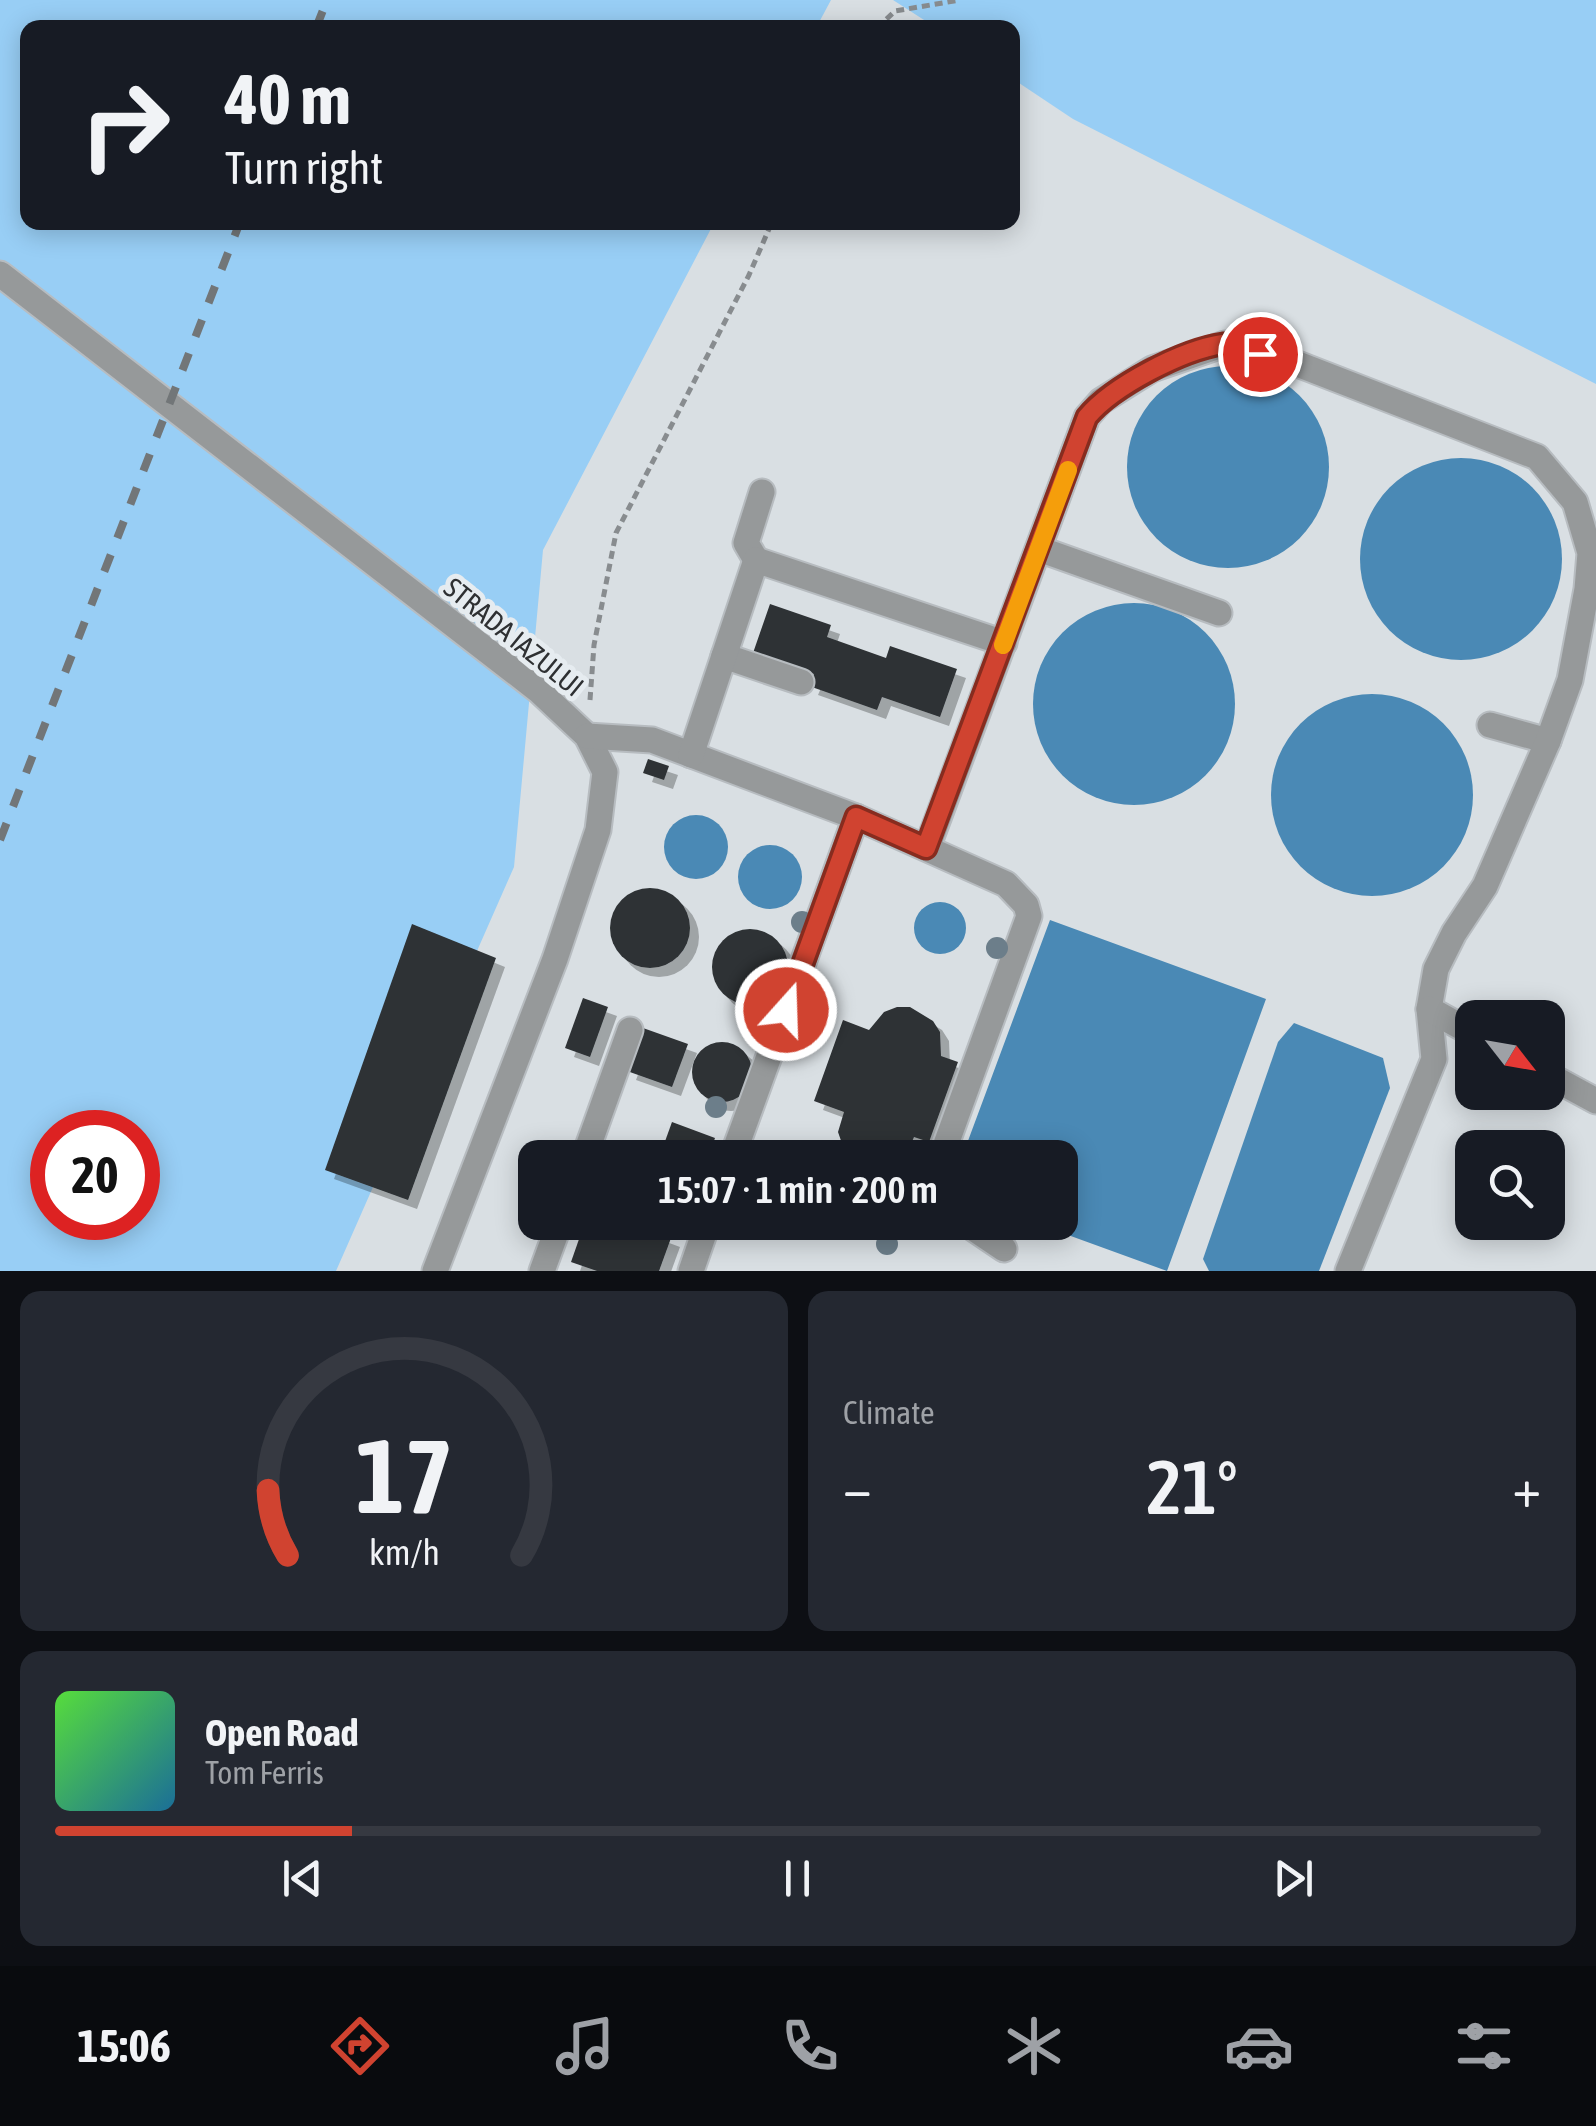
<!DOCTYPE html>
<html lang="en">
<head>
<meta charset="utf-8">
<style>
	body { margin:0; font-family:"Asap Condensed",sans-serif; background:#242831; color:#f1f3f6; height:100vh; display:flex; flex-direction:column; font-size:38px; white-space:nowrap }
	* { box-sizing:border-box; margin:0 }
	p { font-size:32px; color:#9ea1a6 }
	.icon { flex:none; width:55px; height:55px; fill:none; stroke:currentColor; stroke-width:2; stroke-linecap:round; stroke-linejoin:round }
	.map { position:relative; height:1271px; overflow:hidden }
	.sheet { display:flex; flex-direction:column; gap:20px; padding:20px; background:#0d0f14; flex:1 }
	.sheet>* { flex:none }
	.hud { position:absolute; left:20px; top:20px; width:1000px; height:210px; border-radius:20px; box-shadow:0 5px 25px #0003; background:#171b24; color:#f1f3f6; overflow:hidden }
	.needle { width:65px; rotate:121deg }
	.tools { position:absolute; left:1455px; top:1000px; display:grid; gap:20px }
	.tools a { display:grid; place-items:center; width:110px; height:110px; border-radius:20px; background:#171b24; box-shadow:0 5px 25px #0003; font-size:50px }
	.speed { position:absolute; left:30px; top:1110px; display:flex; gap:20px; font-size:50px; font-weight:700; text-align:center }
	.speed>* { display:grid; place-content:center; width:130px; height:130px; border-radius:50%; background:#171b24; box-shadow:0 5px 25px #0003; line-height:1 }
	.speed .limit { border:15px solid #d22; background:#fff; color:#111 }
	.pin { position:absolute; display:grid; place-items:center; width:85px; height:85px; color:#fff; margin:-42px; border:5px solid #fff; border-radius:50%; box-shadow:0 2px 10px #0007 }
	.me { position:absolute; width:110px; margin:-55px; rotate:20deg; stroke-linejoin:round; filter:drop-shadow(0 0 8px #0008) }
	.turn { display:flex; align-items:center; gap:35px; height:210px; padding:0 40px; font-size:45px }
	.turn .icon { width:130px; height:130px; stroke-width:2.5 }
	.turn b { display:block; font-size:70px; line-height:85px }
	.big { font-size:75px; font-weight:600; line-height:1.1 }
	.sheet .tile { flex:1; display:flex; flex-direction:column; justify-content:center; gap:15px; min-width:0; padding:0 35px; border-radius:20px; background:#242831 }
	.sheet .dial { align-items:center; gap:0 }
	.dial svg { height:260px; overflow:visible; fill:none; stroke:#363941; stroke-width:7; stroke-linecap:round; text-anchor:middle }
	.dial text { fill:#f1f3f6; stroke:none }
	.song { display:flex; align-items:center; gap:30px }
	.cover { width:120px; height:120px; border-radius:15px; background:linear-gradient(135deg,hsl(110 70% 55%),hsl(200 70% 35%)) }
	.played { height:10px; border-radius:5px; background:linear-gradient(90deg,#d04330 20%,#363941 20%) }
	.keys { display:flex; justify-content:space-around; direction:ltr }
	.heat { display:flex; justify-content:space-between; align-items:center; font-size:55px; direction:ltr }
	.sheet .tiles { flex:1; display:grid; gap:20px; grid-template-columns:1fr 1fr }
	.tile:last-child { grid-column:span 2 }
	.trip { position:absolute; left:518px; top:1140px; width:560px; height:100px; border-radius:20px; background:#171b24; box-shadow:0 5px 25px #0003; font-weight:600; line-height:100px; text-align:center }
	.dock { display:flex; height:160px; justify-content:space-around; align-items:center; background:#090b0e; color:#9ea1a6 }
	.dock .icon { width:70px; height:70px }
	.dock .selected { color:#d04330 }
	.dock b { font-size:45px; color:#f1f3f6 }
	.map>svg:first-child { display:block }
	.green { fill:#98cef5; fill-rule:evenodd }
	.water { fill:#4a89b5 }
	.building { fill:#2e3235; filter:url(#shadow) }
	.lines { fill:none; stroke-linecap:round; stroke-linejoin:round }
	.minor-casing { stroke:#b7bcc0; stroke-width:29 }
	.path { stroke:#888c8f; stroke-width:5; stroke-dasharray:8 5; stroke-linecap:butt }
	.minor { stroke:#96999a; stroke-width:25 }
	.rail { stroke:#727678; stroke-width:8; stroke-dasharray:18 18; stroke-linecap:butt }
	.tree { fill:#6c7e8a }
	.route-casing { stroke:#872c1f; stroke-width:25 }
	.route { stroke:#d04330; stroke-width:18 }
	.slow { stroke:#f59e0b; stroke-width:18 }
	.labels { text-anchor:middle; dominant-baseline:central; stroke-width:10; stroke-linejoin:round; paint-order:stroke }
	.street-label { font-size:28px; fill:#2e3032; stroke:#e6ecf0 }
</style>
</head>
<body>
<div class="map">
<svg width="1596" height="1271" viewBox="0 0 1596 1271">
	<defs>
		<filter id="shadow"><feDropShadow dx="9" dy="9" stdDeviation="0" flood-color="#0004"/></filter>
	</defs>
	<rect width="100%" height="100%" fill="#d9dfe3"/>
	<g class="green">
		<path d="M0,0H831L816,28H28V222L714,223L543,550L514,867L336,1271H0ZM52,1132H138V1218H52Z"/>
		<path d="M893,0H1596V384L1073,119L1013,79L1012,28L935,27Z"/>
	</g>
	<g class="water">
		<circle cx="1228" cy="467" r="101"/>
		<circle cx="1461" cy="559" r="101"/>
		<circle cx="1134" cy="704" r="101"/>
		<circle cx="1372" cy="795" r="101"/>
		<circle cx="696" cy="847" r="32"/>
		<circle cx="770" cy="877" r="32"/>
		<circle cx="940" cy="928" r="26"/>
		<path d="M1050,920L1266,999L1167,1271L1035,1223L1060,1222V1158L962,1157Z"/>
		<path d="M1294,1023L1383,1058L1390,1088L1319,1271H1209L1203,1259L1278,1042Z"/>
	</g>
	<g class="building">
		<path d="M770,604L831,625L827,637L886,658L890,646L957,669L940,717L882,697L877,710L809,686L814,674L753,653Z"/>
		<path d="M648,759L669,766L664,780L643,773Z"/>
		<circle cx="650" cy="928" r="40"/>
		<path d="M412,924L496,958L408,1200L325,1170Z"/>
		<circle cx="750" cy="967" r="38"/>
		<path d="M583,998L608,1007L590,1057L565,1048Z"/>
		<path d="M897,1007H910L933,1021L940,1032L941,1056L958,1062L929,1142L914,1137L905,1158H847L838,1132L844,1112L814,1101L843,1020L869,1030L884,1012Z"/>
		<path d="M643,1028L688,1044L672,1087L627,1071Z"/>
		<circle cx="722" cy="1072" r="30"/>
		<path d="M672,1122L715,1138L708,1158H659Z"/>
		<path d="M585,1222H628L671,1238L659,1271H597L571,1262Z"/>
		<path d="M660,1222H685L682,1231Z"/>
	</g>
	<g class="lines">
		<g class="minor-casing">
			<g id="minor">
				<path d="M0,274L538,690L587,736L605,772L598,830L555,959L435,1271"/>
				<path d="M1039,549L1219,613"/>
				<path d="M756,560L746,543L762,492"/>
				<path d="M724,656L801,682"/>
				<path d="M1490,725L1548,741"/>
				<path d="M587,736L652,740L856,817L1006,884L1026,905L1029,916L941,1158"/>
				<path d="M691,755L756,560L1004,643"/>
				<path d="M927,848L1087,417L1101,401L1152,369L1225,344L1295,363L1537,457L1575,502L1590,553L1587,589L1570,680L1548,741L1485,886L1454,933L1436,969L1429,1009L1434,1059L1348,1271"/>
				<path d="M1429,1009L1472,1033"/>
				<path d="M1548,1075L1596,1101"/>
				<path d="M584,1158L630,1030"/>
				<path d="M732,1158L856,817"/>
				<path d="M964,1222L1004,1249"/>
				<path d="M542,1271L560,1222"/>
				<path d="M691,1271L708,1222"/>
			</g>
		</g>
		<g class="path">
			<path d="M877,28L895,11L960,0"/>
			<path d="M590,700L594,645L616,533L749,275L772,222"/>
		</g>
		<use href="#minor" class="minor"/>
		<g class="rail">
			<path d="M316,28L327,0"/>
			<path d="M0,840L240,222"/>
		</g>
	</g>
	<g class="tree">
		<circle cx="802" cy="922" r="11"/>
		<circle cx="997" cy="948" r="11"/>
		<circle cx="716" cy="1107" r="11"/>
		<circle cx="887" cy="1244" r="11"/>
	</g>
	<g class="lines">
		<g class="route-casing">
			<path id="route" d="M786,1010L856,817L926,848L1087,417C1113,386 1182,350 1223,344C1234,343 1249,350 1260,354"/>
		</g>
		<use href="#route" class="route"/>
		<path class="slow" d="M1003,645L1068,470"/>
	</g>
	<g class="labels">
		<g class="street-label">
			<text transform="translate(514 637) rotate(39)">STRADA IAZULUI</text>
		</g>
	</g>
</svg>
<div class="tools">
<a><svg class="needle" viewBox="-14 -14 28 28"><path d="M0-13l5 13h-10z" fill="#e53935"/><path d="M0 13l5-13h-10z" fill="#9ea1a6"/></svg></a>
<a><svg class="icon" aria-label="search" viewBox="0 0 24 24"><circle cx="10" cy="10" r="6"/><path d="M15 15l6 6"/></svg></a>
</div>
<div class="speed"><div class="limit">20</div></div>
<div class="pin" style="left:1260px;top:354px;background:#d93025"><svg class="icon" aria-label="arrive" viewBox="0 0 24 24"><path d="M6 21V4h12l-3 4 3 4H6"/></svg></div>
<svg class="me" style="left:786px;top:1010px" viewBox="-20 -20 40 40"><circle r="17" fill="#d04330" stroke="#fff" stroke-width="3"/><path d="M0-11L8 9 0 5-8 9z" fill="#fff"/></svg>
<div class="trip">15:07 · 1 min · 200 m</div>
<div class="hud">
<div class="turn"><svg class="icon" aria-label="right" viewBox="0 0 24 24"><path d="M7 20v-9h11M14 6l5 5-5 5"/></svg><div><b>40 m</b>Turn right</div></div>
</div>
</div>
<section class="sheet">
<div class="tiles">
<div class="tile dial"><svg viewBox="0 0 100 80">
<path d="M14 69A42 42 0 1 1 86 69"/>
<path d="M14 69A42 42 0 0 1 8 49" stroke="#d04330"/>
<text x="50" y="56" font-size="32" font-weight="700">17</text>
<text x="50" y="72" font-size="11">km/h</text>
</svg></div>
<div class="tile"><p>Climate</p>
<div class="heat"><a>−</a><b class="big">21°</b><a>+</a></div>
</div>
<div class="tile">
<div class="song"><i class="cover"></i><div><b>Open Road</b><p>Tom Ferris</p></div></div>
<div class="played"></div>
<div class="keys"><svg class="icon" aria-label="previous" viewBox="0 0 24 24"><path d="M18 5L8 12l10 7zM5 5v14"/></svg><svg class="icon" aria-label="pause" viewBox="0 0 24 24"><path d="M8 5v14M16 5v14"/></svg><svg class="icon" aria-label="next" viewBox="0 0 24 24"><path d="M6 5l10 7-10 7zM19 5v14"/></svg></div>
</div>
</div>
</section>
<nav class="dock">
<b>15:06</b>
<svg class="icon selected" aria-label="directions" viewBox="0 0 24 24"><path d="M12 3l9 9-9 9-9-9zM9 14v-3h6M13 9l2 2-2 2"/></svg>
<svg class="icon" aria-label="music" viewBox="0 0 24 24"><path d="M9 18V5l10-2v13"/><circle cx="6" cy="18" r="3"/><circle cx="16" cy="16" r="3"/></svg>
<svg class="icon" aria-label="phone" viewBox="0 0 24 24"><path d="M5 4h4l2 5-3 2q2 4 5 5l2-3 5 2v4C11 20 4 13 5 4z"/></svg>
<svg class="icon" aria-label="climate" viewBox="0 0 24 24"><path d="M12 3v18M4 7l16 10M4 17L20 7"/></svg>
<svg class="icon" aria-label="car" viewBox="0 0 24 24"><path d="M5 17H2v-5l4-1 3-4h7l3 4 3 1v5h-3M9 17h6M6 11h13"/><circle cx="7" cy="17" r="2"/><circle cx="17" cy="17" r="2"/></svg>
<svg class="icon" aria-label="filters" viewBox="0 0 24 24"><path d="M4 7h16M4 17h16"/><circle cx="9" cy="7" r="2"/><circle cx="15" cy="17" r="2"/></svg>
</nav>
</body>
</html>
